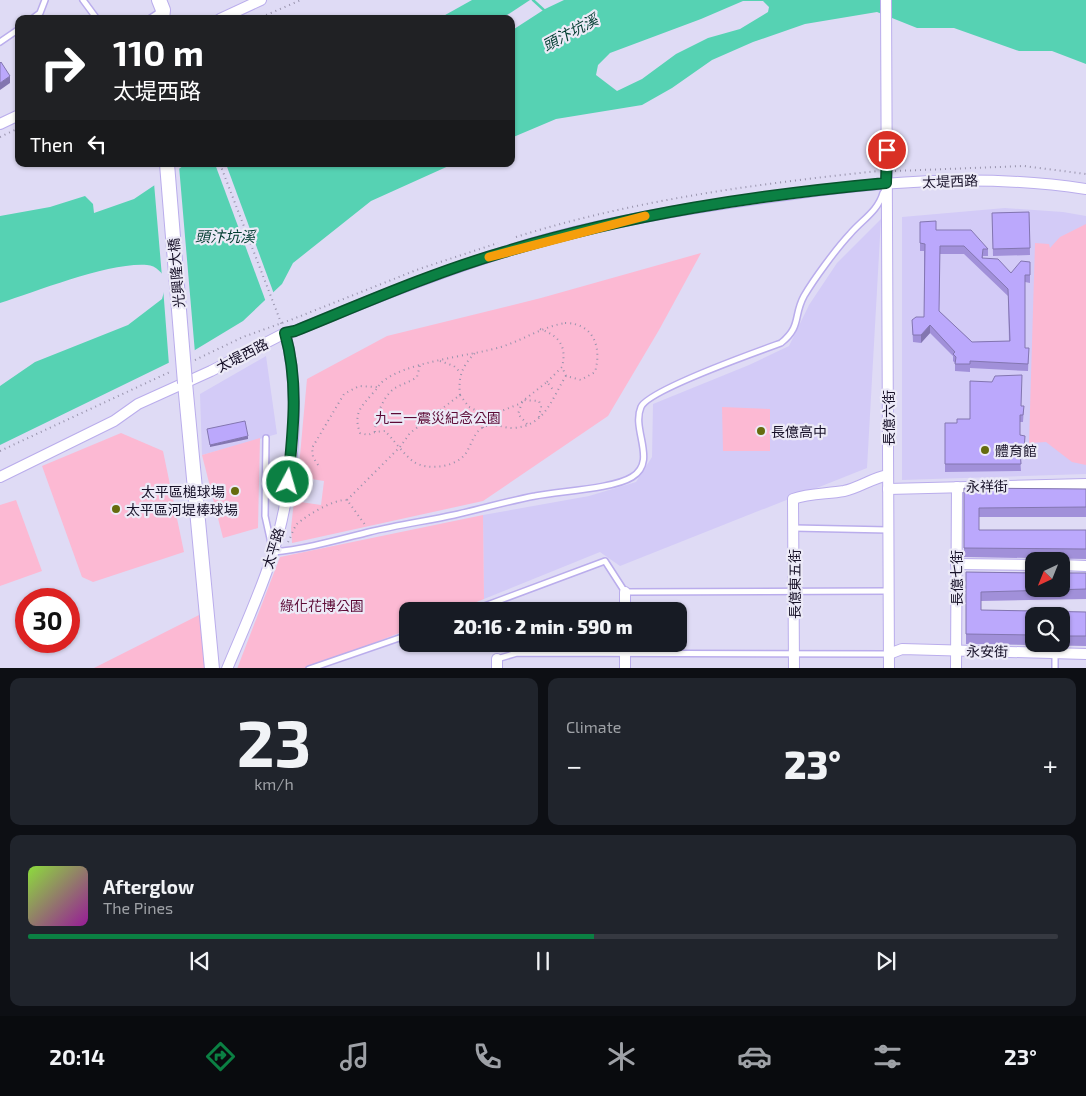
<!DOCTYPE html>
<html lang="en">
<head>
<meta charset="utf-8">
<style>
	body { margin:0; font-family:"Exo 2","Noto Sans TC",sans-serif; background:#20242c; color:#f1f3f6; height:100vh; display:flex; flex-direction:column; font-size:19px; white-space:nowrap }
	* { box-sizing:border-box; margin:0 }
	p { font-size:16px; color:#9ea1a6 }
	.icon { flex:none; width:28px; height:28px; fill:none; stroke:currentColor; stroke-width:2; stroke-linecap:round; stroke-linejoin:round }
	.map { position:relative; height:668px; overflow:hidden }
	.drawer { display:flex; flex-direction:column; gap:10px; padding:10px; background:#0d0f14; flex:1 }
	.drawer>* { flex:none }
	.top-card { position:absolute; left:15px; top:15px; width:500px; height:152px; border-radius:10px; box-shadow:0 1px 4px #0004; background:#202124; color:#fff; overflow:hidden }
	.needle { width:32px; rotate:223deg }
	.controls { position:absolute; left:1025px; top:552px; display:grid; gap:10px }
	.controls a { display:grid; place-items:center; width:45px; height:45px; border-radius:10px; background:#171b24; box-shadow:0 1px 4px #0004; font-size:25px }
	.speed { position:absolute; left:15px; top:588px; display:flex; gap:10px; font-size:25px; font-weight:700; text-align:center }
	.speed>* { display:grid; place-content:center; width:65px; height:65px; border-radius:50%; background:#171b24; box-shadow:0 1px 4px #0004; line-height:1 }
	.speed .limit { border:8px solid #d22; background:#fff; color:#111 }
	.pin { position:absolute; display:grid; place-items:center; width:42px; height:42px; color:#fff; margin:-21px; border:2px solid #fff; border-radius:50%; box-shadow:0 1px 5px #0007 }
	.me { position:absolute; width:55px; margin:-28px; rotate:6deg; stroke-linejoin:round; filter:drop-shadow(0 0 4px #0008) }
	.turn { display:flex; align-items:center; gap:18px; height:105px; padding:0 15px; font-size:22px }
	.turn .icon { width:65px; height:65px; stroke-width:2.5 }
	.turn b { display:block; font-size:35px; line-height:42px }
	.then { display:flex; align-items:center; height:48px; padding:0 15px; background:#0003; gap:10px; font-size:19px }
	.big { font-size:38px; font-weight:800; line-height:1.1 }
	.drawer .widget { flex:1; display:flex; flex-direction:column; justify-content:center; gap:8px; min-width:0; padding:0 18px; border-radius:10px; background:#20242c }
	.drawer .dial { align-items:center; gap:0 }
	.dial b { font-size:65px; line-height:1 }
	.song { display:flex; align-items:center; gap:15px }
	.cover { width:60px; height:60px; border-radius:8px; background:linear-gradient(135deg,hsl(90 70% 55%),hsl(300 70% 35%)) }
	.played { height:5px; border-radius:2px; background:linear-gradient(90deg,#0b8043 55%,#363941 55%) }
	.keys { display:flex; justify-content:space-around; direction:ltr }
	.heat { display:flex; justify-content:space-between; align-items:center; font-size:28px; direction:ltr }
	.drawer .tiles { flex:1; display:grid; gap:10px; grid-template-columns:1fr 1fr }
	.widget:last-child { grid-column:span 2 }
	.trip { position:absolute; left:399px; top:602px; width:288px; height:50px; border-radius:10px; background:#171b24; box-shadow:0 1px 4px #0004; font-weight:800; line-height:50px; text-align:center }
	.dock { display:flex; height:80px; justify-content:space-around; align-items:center; background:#090b0e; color:#9ea1a6 }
	.dock .icon { width:35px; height:35px }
	.dock .active { color:#0b8043 }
	.dock b { font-size:22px; color:#f1f3f6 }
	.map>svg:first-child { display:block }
	.built { fill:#d3cbf7 }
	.green { fill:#fcb9d3 }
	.water { fill:#56d2b3; fill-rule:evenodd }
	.pier { fill:#dfdbf5 }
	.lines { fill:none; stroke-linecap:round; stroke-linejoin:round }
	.stream { stroke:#56d2b3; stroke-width:2.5 }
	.lane-casing { stroke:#baadec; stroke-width:8 }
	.street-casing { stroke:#baadec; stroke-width:12 }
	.secondary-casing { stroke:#baadec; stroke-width:16 }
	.path { stroke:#9893ac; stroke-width:2; stroke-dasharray:1 4; stroke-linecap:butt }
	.lane { stroke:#fff; stroke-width:5 }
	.street { stroke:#fff; stroke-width:10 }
	.secondary { stroke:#fff; stroke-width:14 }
	.secondary-bridge-casing { stroke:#baadec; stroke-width:16; stroke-linecap:butt }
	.path-bridge { stroke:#9893ac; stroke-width:2; stroke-dasharray:1 4; stroke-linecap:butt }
	.secondary-bridge { stroke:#fff; stroke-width:14 }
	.wall { fill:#a190d9; fill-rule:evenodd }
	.shaded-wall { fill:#8376b0 }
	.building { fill:#bba8fc; stroke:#8376b0; fill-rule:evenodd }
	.route-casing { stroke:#07532c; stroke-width:12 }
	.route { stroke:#0b8043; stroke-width:9 }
	.slow { stroke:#f59e0b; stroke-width:9 }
	.poi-dot { fill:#656b0e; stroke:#eceaf7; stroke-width:2 }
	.labels { text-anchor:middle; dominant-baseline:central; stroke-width:4.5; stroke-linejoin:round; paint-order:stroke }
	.street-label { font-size:14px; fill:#171128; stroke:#eceaf7 }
	.park-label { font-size:14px; fill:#5d0b37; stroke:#eceaf7 }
	.poi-label { font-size:14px; fill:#171128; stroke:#eceaf7; text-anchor:start }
	.water-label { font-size:15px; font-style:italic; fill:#023c30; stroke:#eceaf7 }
</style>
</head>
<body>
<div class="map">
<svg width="1086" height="669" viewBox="0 0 1086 669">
	<rect width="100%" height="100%" fill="#dfdbf5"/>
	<g class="built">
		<path d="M1005,208L1063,212L1086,216V474L902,480V217Z"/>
		<path d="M881,219L867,468L620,566L600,552L484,599L483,515L589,496L636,482L652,457L653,404L749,365L789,346L809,305L837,263Z"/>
		<path d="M266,356L277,434L202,455L200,394Z"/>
	</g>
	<g class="green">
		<path d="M1086,224V465L1072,462L1046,442L1029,443L1035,243L1049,244L1050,248L1060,237Z"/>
		<path d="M701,253L659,330L608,416L483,501L292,543L291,528L294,501L321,505L324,481L298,477L307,379L387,336L541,298Z"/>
		<path d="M722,407L770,409V451H723Z"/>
		<path d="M121,433L163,451L184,552L93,582L82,577L42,466Z"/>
		<path d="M260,438L258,528L223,538L202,455Z"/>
		<path d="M16,500L42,571L0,586V505Z"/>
		<path d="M483,515L484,599L454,611H408L407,630L310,668L237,669L280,557Z"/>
		<path d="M201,614L208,668H94Z"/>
	</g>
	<g class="water">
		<path d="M472,0H530L501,19H438Z"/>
		<path d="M564,0H1086V64L1052,51H1019L954,28H917L877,12L805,24L753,42L712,60L672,88L642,105L556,119L511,138V31L545,9ZM743,1H763L769,7L768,12L740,29L708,38L676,54L642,79L617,91L596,75L598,65L610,53L701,19Z"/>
		<path d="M186,164H453L371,201L293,263L282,284L243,321L195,350L0,445V386L35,362L128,325L162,299L167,281C163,274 156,265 147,265C110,262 38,291 0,303V216L50,207L85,196L93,204L94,213L134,199Z"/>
	</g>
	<g class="pier">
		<path d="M215,164H226L274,294L266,302Z"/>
		<path d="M179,166L195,353L169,365L163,287L164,282L162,277L154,183Z"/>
	</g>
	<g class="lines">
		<path class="stream" d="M533,0L545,11"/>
		<g class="lane-casing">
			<g id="lane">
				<path d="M83,0L97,19"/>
				<path d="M32,19L40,13L45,0"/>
				<path d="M149,19L161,11"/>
				<path d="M0,42L19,29"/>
				<path d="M266,438L265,516L273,552C306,549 337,540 369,532C397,525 426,521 454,515C481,509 508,501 535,496C559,491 613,489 632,477C658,461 631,430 641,407C648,390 759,351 781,343C802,326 793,316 804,296C814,279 836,249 850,234C862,220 878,211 883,193"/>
				<path d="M794,528L888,530"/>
				<path d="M471,611L605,561L625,592L889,591"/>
				<path d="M497,659L517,653L889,654"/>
				<path d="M309,669L408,635"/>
				<path d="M1055,669V653"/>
			</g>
		</g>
		<g class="street-casing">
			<g id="street">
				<path d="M886,0L889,669"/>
				<path d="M220,19L261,0"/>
				<path d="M0,124L19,115"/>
				<path d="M0,477L114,421L138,404L211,371L285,333L295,331C363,303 431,275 501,253C596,222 694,207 793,194C890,180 989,174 1086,189"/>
				<path d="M888,489L1086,484"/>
				<path d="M956,564L1034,565"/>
				<path d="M1061,565L1086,566"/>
				<path d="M625,611V592"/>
				<path d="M889,654L902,649L1086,654"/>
				<path d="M227,669C242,633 258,598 270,562C292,498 303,398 285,333"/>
				<path d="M497,669V659"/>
				<path d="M625,669V644"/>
				<path d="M794,669L793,499C809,493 827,494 844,491C859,488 872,478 888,475"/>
				<path d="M956,669L957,487"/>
			</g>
		</g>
		<g class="secondary-casing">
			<g id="secondary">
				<path d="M159,0L163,10L162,19"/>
				<path d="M185,383L212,669"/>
			</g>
		</g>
		<g class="path">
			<path d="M257,19L301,0"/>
			<path d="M0,137L19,128"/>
			<path d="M895,171L1024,166L1086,174"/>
			<path d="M516,237C633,200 756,184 878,171"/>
			<path d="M565,323C594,323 602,348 595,372L581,380L566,376C552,397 546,427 512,428C504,428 495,423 486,426C474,430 472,444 466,453C457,467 428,471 414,462C405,456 393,439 385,431L375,432L368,435L360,433C353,413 361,407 373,393C376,390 378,387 380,384C401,362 471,356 501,347C523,340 542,327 565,323Z"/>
			<path d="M540,329C560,336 567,347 562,367"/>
			<path d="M195,360L243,337L293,319L419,269L498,243"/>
			<path d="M440,361L454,366L461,373"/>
			<path d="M547,382L562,367L566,376"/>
			<path d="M460,395C458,377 462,366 475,353"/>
			<path d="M494,414L519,404L547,382L554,391"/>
			<path d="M527,424L518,414L523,400L539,401L541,407L539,417"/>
			<path d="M483,428L479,412L494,414L495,426"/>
			<path d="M375,432C376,417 382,397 395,388C402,384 410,382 417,377L420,365"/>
			<path d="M0,451L172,371"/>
			<path d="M318,465L313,457L312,448L344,394L359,386L377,387"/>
			<path d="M347,500L400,447L410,433L460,395L469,407L479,412"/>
			<path d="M288,542C291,537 293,529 297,524C307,515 334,499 347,500L366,526"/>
		</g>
		<use href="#lane" class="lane"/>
		<use href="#street" class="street"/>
		<use href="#secondary" class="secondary"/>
		<g class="secondary-bridge-casing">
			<path id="secondary-bridge" d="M167,164L185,383"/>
		</g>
		<path class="path-bridge" d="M220,164L285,333"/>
		<use href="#secondary-bridge" class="secondary-bridge"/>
	</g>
	<g class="wall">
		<path d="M1029,212L1030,255L993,256L992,213Z"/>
		<path d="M920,222L936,230L988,249V256H983V258L1011,273L1030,262V283L1025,282V348H1029L1028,371L970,368V372L955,371V363L953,361V356L930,333L921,343L913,342L912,320L924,317V251H920ZM940,254H964L1008,296L1009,341L972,342L939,311Z"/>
		<path d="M992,382L1021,406H1024L1023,422H1020V435L1025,443L1024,457H1020L1021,471L945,472V423H957L970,419Z"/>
		<path d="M964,488L1086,489V517H979V530H1086V559L964,557Z"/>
		<path d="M966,572L1086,573V599L981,601V610L1086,612V646L966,644ZM1034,616H1061V644H1034Z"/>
	</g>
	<g class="shaded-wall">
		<path d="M10,76V83L0,90V83Z"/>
		<path d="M930,325V333L921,343V335Z"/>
		<path d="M248,436V439L210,447V445Z"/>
	</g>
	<g class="building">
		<path d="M1,62L10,76L0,83V63Z"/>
		<path d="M1029,212L1030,248L993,249L992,213Z"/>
		<path d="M936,221V230H971L988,249H983L982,258L998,259L1011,273L1021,261L1030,262V275H1025V348H1029L1028,364L970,361V364H955L956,357L953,354L955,352L930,325L921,335H913L912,320L916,317H924L925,244L920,243V222ZM940,246H964L1008,289L1010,341L972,342L939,311Z"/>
		<path d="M1022,375L1021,406H1024L1023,415H1020V435L1025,436L1024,450H1020L1021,464H945V423H957V419H970V381L992,382L995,376Z"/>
		<path d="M245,421L248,436L210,445L207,429Z"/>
		<path d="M964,488L1086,489V507L979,508V530H1086V549L964,548Z"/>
		<path d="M966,572L1034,573V589H1061V573H1086V589L981,592V610L1086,612V636H1061V616H1034V635L966,634Z"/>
	</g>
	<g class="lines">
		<g class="route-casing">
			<path id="route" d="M288,482C293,431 299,383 285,333L295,331C364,303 432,273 504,252C629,214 757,195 886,183L887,150"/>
		</g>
		<use href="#route" class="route"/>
		<path class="slow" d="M489,257L645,216"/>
	</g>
	<g class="poi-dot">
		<circle cx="761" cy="431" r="5"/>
		<circle cx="985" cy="450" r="5"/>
		<circle cx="235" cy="491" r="5"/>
		<circle cx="116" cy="509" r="5"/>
	</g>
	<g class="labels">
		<g class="street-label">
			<text transform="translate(950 181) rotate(-2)">太堤西路</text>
			<text transform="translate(176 273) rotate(-95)">光興隆大橋</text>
			<text transform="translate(242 355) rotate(-27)">太堤西路</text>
			<text transform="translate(888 418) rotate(-90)">長億六街</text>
			<text transform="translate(987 486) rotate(-1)">永祥街</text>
			<text transform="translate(273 548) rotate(-73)">太平路</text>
			<text transform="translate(956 578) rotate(-90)">長億七街</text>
			<text transform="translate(794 584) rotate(-90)">長億東五街</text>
			<text transform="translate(987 651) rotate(1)">永安街</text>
		</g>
		<g class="park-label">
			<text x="438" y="417">九二一震災紀念公園</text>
			<text x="322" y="605">綠化花博公園</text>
		</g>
		<g class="poi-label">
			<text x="771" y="431">長億高中</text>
			<text x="995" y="450">體育館</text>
			<text x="225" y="491" text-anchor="end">太平區槌球場</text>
			<text x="126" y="509">太平區河堤棒球場</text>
		</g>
		<g class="water-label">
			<text transform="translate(570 32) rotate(-28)">頭汴坑溪</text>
			<text x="225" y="236">頭汴坑溪</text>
		</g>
	</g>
</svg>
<div class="controls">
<a><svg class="needle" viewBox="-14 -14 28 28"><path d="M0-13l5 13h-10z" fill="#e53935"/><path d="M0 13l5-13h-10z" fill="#9ea1a6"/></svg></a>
<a><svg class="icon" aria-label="search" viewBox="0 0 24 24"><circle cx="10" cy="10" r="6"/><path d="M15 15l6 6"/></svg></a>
</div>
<div class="speed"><div class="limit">30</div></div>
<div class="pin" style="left:887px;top:150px;background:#d93025"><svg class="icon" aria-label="arrive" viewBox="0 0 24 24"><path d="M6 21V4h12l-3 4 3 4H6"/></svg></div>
<svg class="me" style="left:288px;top:482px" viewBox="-20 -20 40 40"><circle r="17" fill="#0b8043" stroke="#fff" stroke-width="3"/><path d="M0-11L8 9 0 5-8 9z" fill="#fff"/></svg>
<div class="trip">20:16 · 2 min · 590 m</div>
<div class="top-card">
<div class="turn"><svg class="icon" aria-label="right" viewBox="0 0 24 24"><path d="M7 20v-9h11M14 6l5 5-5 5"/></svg><div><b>110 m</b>太堤西路</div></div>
<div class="then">Then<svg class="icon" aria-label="left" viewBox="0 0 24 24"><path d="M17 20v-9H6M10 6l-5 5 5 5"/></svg></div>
</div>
</div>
<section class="drawer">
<div class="tiles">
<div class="widget dial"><b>23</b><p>km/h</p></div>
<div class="widget"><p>Climate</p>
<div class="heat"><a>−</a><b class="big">23°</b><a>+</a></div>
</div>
<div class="widget">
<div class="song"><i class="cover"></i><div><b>Afterglow</b><p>The Pines</p></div></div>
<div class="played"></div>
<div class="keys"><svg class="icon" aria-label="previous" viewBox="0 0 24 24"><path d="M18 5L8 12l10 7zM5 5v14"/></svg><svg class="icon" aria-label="pause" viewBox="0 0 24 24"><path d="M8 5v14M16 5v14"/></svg><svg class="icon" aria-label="next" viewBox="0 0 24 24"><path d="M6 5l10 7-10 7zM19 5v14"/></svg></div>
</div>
</div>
</section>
<nav class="dock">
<b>20:14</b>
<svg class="icon active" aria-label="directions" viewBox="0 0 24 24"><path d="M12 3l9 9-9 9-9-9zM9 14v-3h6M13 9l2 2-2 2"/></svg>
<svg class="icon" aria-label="music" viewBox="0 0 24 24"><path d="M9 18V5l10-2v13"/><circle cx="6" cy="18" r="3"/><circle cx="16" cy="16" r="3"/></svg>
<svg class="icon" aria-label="phone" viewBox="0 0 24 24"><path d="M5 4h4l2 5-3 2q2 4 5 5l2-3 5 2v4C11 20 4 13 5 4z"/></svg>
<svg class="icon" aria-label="climate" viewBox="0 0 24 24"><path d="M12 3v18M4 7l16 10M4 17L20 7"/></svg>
<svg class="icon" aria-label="car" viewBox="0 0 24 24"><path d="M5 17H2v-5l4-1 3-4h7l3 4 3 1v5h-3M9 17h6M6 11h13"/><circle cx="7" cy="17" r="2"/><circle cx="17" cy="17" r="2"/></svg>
<svg class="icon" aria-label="filters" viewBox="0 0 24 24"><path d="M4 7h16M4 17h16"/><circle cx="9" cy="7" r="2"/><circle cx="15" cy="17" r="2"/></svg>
<b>23°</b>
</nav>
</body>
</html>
